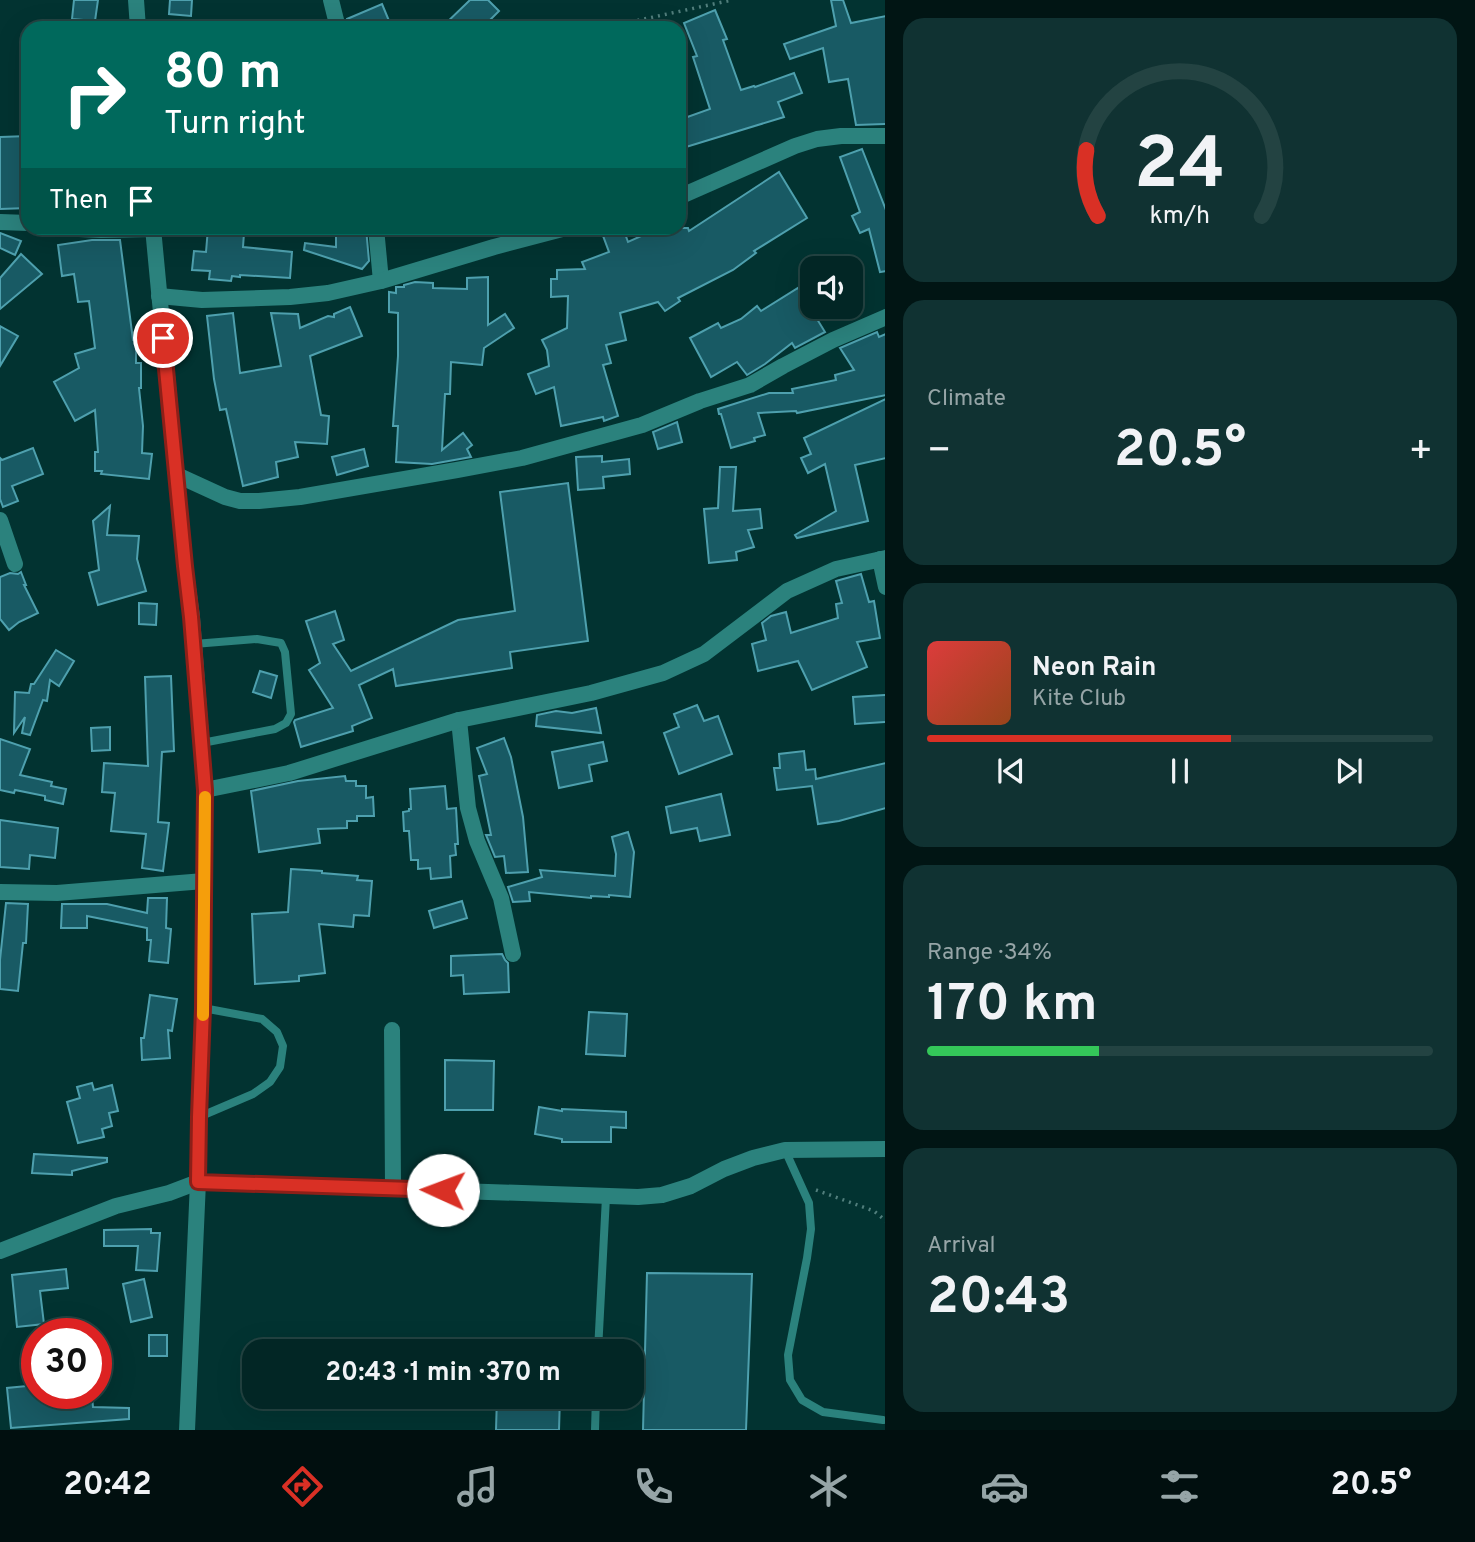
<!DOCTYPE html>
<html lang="en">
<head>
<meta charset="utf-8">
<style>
	body { margin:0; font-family:Overpass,sans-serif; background:#103232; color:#f1f3f6; height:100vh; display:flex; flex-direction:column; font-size:26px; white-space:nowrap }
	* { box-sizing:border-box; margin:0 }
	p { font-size:23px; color:#96a5a7 }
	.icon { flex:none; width:38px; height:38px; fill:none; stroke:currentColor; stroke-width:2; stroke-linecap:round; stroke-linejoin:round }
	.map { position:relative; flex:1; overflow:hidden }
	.details { display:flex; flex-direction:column; gap:18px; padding:18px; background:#011514; width:590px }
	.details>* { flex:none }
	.banner { position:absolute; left:21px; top:21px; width:665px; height:214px; border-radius:21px; box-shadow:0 7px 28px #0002,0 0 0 2px #234342; background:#00695c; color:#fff; overflow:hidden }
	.tools { position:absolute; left:800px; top:256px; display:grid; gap:14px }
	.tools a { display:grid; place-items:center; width:63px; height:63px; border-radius:14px; background:#022625; box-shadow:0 7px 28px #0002,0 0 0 2px #234342; font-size:35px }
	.speed { position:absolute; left:21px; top:1318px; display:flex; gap:14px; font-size:35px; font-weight:700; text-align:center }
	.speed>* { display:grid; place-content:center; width:91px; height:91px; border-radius:50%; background:#022625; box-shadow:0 7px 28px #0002,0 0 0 2px #234342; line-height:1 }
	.speed .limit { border:10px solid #d22; background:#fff; color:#111 }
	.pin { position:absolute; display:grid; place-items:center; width:60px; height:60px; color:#fff; margin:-30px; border:4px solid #fff; border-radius:50%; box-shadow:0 2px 7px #0007 }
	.me { position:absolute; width:77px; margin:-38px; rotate:272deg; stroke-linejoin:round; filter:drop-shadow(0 0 5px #0008) }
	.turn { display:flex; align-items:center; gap:24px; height:147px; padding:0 28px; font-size:32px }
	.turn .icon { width:91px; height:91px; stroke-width:2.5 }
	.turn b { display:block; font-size:49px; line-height:60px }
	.then { display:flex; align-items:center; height:66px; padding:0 28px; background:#0003; gap:14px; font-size:26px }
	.big { font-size:52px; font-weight:700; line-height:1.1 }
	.details .widget { flex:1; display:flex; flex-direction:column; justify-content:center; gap:10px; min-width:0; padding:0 24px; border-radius:21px; background:#103232 }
	.details .dial { align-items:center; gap:0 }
	.dial svg { height:182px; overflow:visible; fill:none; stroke:#234342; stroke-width:7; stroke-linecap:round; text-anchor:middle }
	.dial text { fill:#f1f3f6; stroke:none }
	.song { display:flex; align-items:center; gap:21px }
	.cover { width:84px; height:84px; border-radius:10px; background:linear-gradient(135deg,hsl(0 70% 55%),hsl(20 70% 35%)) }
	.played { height:7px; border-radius:4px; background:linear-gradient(90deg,#d93025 60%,#234342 60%) }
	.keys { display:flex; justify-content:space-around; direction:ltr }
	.heat { display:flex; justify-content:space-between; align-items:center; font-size:38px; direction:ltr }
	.charge { height:10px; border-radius:5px; background:linear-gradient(90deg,#34c759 34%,#234342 0) }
	.trip { position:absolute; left:242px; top:1339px; width:402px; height:70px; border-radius:21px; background:#022625; box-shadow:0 7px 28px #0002,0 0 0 2px #234342; font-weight:700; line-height:70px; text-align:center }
	.dock { display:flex; height:112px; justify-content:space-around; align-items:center; background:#010f0f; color:#96a5a7 }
	.dock .icon { width:49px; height:49px }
	.dock .current { color:#d93025 }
	.dock b { font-size:32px; color:#f1f3f6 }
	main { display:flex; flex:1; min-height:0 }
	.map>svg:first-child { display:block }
	.building { fill:#185a64; stroke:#4ea0ae; stroke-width:2 }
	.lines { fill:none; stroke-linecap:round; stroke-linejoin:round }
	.path { stroke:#517e7c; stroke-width:3.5; stroke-dasharray:2 5; stroke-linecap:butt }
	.lane { stroke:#2b827d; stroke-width:8 }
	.street { stroke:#2b827d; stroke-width:16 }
	.route-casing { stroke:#8d1f18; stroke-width:18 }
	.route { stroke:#d93025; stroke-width:12 }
	.slow { stroke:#f59e0b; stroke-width:12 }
</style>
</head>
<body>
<main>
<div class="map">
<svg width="886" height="1430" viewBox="0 0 886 1430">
	<rect width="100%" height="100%" fill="#023331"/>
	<g class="building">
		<path d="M74,0H98L95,21L72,19Z"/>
		<path d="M170,0H192L191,16L169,14Z"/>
		<path d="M470,0H488L499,11L482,28H441Z"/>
		<path d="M831,0H843L851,23L886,16V124L856,125L848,79L829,82L823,48L790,59L784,44L836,26Z"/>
		<path d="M382,4L392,28H348L347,19Z"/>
		<path d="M715,10L727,39L723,40L741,90L754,86L755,87L794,73L802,93L778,102L784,117L686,147L679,127V120L710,109L693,57L697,56L684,23Z"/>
		<path d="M28,136V208L0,209V137Z"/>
		<path d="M862,149L886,210V271L880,272L869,229L860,233L852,216L860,212L840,157Z"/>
		<path d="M779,172L807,218L754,251L756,253L733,270L678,298L680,301L665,311L658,302L620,313L626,340L606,345L611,363L603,365L618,416L604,421L603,417L561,426L554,387L536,394L528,374L549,366L547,350L542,340L567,328L568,296L551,297V279H557V270L585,269L582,262L609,252L602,233L616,228H623L628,242L659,228H688L689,231Z"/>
		<path d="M208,228H242V232L244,233L243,247L292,252L290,278L240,275V277L232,276L231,281L209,279L210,271L192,270L194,251L206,252Z"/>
		<path d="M345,228H366L369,261L362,269L304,250L305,243L336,247V233L345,232Z"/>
		<path d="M0,233L21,241L15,255L0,248Z"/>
		<path d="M92,240H120L133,340L136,341V363H141V388H139L143,426L142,453L152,454L149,479L101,474L102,471H95V452H98L95,410L75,421L54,382L79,368L75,354L95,348L89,301L78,302L74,274L62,276L58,245Z"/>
		<path d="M21,254L42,274L0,309V278Z"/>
		<path d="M488,277V325L505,314L514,328L484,348L482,365L451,362L450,394H445L442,450L463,433L472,445L467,449L471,457L432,464L396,462L398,426H393L398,356V313L389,312V292L396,293V287H404V285L415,282L433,283V288L467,289V278Z"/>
		<path d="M798,288L825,332L795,348L792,343L765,364L747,375L737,362L711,377L690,338L718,323L721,328L741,319L757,306L761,311Z"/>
		<path d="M350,307L362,336L310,356L321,415L329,416L327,444L295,442L298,457L276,462L278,477L243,486L226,409L220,410L214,379L207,316L233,313L240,373L281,366L271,313L298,314L300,328L328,316L334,317V314Z"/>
		<path d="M0,326L18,336L0,366Z"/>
		<path d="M877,332L879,337L886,334V395L797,413L796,411L758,413L765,435L754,438L755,441L731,448L721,414H719L718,409L769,393H793L792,389L836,380L835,375L854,370L840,348Z"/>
		<path d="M886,399V458L855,465L868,521L797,538L795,535L836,511L825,464L808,473L801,458L811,454L804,438Z"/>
		<path d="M677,422L682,442L658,449L653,432Z"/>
		<path d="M33,448L43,474L12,486L18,501L3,507L0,499V458L2,460Z"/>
		<path d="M364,449L368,466L337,475L332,457Z"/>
		<path d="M602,456V462L629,459L630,474L603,477L604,488L578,490L576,457Z"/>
		<path d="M720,467H736L733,511L760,509L762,528L748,530L754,547L736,552L737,560L709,563L704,509L718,508Z"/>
		<path d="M568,483L588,641L510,652L512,668L396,686L393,669L359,685L372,718L352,726L353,731L301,747L294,722L295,720L333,708L309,670L320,663L306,621L335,611L344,640L333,644L351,671L458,620L515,611L500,492Z"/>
		<path d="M110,506L107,535L139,536L137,559L146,591L98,605L89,573L99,570L93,521Z"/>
		<path d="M21,572L26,585H24L38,613L19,622L9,630L0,619V577L10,573L18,574Z"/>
		<path d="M861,574L869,602L874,601L880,638L857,642L867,667L812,690L798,661L758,671L752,644L766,640L762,623L771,616L786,612L791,633L838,618L836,604L842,603L836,581Z"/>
		<path d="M139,603L157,604L156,625L139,624Z"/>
		<path d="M56,650L74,661L59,686L50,680L47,701L43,700L30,735L22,733L25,717L14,733L15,692L29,693L31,684H34Z"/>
		<path d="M260,671L277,676L271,698L253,692Z"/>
		<path d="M171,676L174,751L162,752L158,822L169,823L163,871L142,868L146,834L111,831L115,793L102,792L104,763L148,766L145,677Z"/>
		<path d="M886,695V722L855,724L853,697Z"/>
		<path d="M697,705L704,721L718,716L732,754L679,774L664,733L679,727L674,714Z"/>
		<path d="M596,708L601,733L536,726L537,715L556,711L572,713Z"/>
		<path d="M110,727V750L92,751L91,728Z"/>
		<path d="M504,738L511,757L523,817L528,872L506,873L504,856L495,857L486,835H491L479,776L487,774L477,748Z"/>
		<path d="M0,739L30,749L20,775L52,782L51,786L66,789L63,804L45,800V796L15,790L14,793L0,790Z"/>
		<path d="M603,742L607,761L589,765L592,781L559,788L552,752Z"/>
		<path d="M804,751L806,770L815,769L816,779L886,763V808L839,821L818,824L812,786L777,790L774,768H780L779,754Z"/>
		<path d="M345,776L346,781H356V786H366V798L373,797L374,816H357V821H347V828L318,829L320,843L259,852L251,791L298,781Z"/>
		<path d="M445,786L447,809L456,808L458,844H455L456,855L450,856L451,877L431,879L430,868L418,869V860H411L409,831H404L403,812L409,811V809H411L410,789Z"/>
		<path d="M721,794L730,835L700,841L697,828L671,833L666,807Z"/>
		<path d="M0,820L58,828L55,858L30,855L29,869L0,867Z"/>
		<path d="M628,832L634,852L630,897L609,895V897L591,896V898L529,892L530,901L513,902L508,887L542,877L540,870L615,876L616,854L612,837Z"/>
		<path d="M291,869L322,871V873L358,876L357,880L372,881L369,916L354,915L353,927L319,924L325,973L299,976V981L255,984L252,914L288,912Z"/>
		<path d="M148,898H167L166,928L171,929L168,963L149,961L151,940H147V928L87,916V928H61L62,904H107L147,913Z"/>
		<path d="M462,901L467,918L434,928L429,911Z"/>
		<path d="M6,903L28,904L26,943H23L18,991L0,989V960Z"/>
		<path d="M502,954L505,960L508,963L509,992L464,994L463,975L451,976V956Z"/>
		<path d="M150,995L177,999L172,1031L168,1030L170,1058L142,1060L141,1038H144Z"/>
		<path d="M589,1012L627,1014L625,1056L586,1054Z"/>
		<path d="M445,1060L494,1061L493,1110H445Z"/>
		<path d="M92,1083L94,1090L112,1085L118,1111L109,1113L112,1126L102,1129L104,1137L78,1143L67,1102L80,1098L77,1087Z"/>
		<path d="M539,1107L562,1111V1109L626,1112V1128L611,1127V1142H562V1139L535,1134Z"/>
		<path d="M34,1154L107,1158V1162L72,1171V1175L32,1173Z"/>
		<path d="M151,1229V1233H160L157,1271L136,1270L138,1246H104V1230Z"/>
		<path d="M66,1269L68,1288L40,1291L44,1324L17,1327L12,1275Z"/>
		<path d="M647,1273L752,1274L746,1430H643Z"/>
		<path d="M144,1279L152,1317L131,1322L123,1284Z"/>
		<rect x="149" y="1335" width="18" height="21"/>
		<path d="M37,1385V1393H76L77,1397L92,1396L93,1407L129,1408V1419L11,1428L7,1388Z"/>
		<path d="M497,1396H560L559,1430H496Z"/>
	</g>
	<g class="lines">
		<g class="path">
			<path d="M589,28L635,21L732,0"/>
			<path d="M816,1190L874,1211L886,1221"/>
		</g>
		<g class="lane">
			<path d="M194,644L257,639L281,643L285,652L291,714L286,723L275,729L202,743"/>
			<path d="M199,1117L253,1094L270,1082L280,1067L283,1046L277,1032L262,1019L203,1008"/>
			<path d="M785,1150L809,1203L811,1229L807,1258L788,1355L790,1380L802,1400L823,1412L883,1420"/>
			<path d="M598,1351L606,1197"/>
			<path d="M595,1430L596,1396"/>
		</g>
		<g class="street">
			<path d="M136,0L138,28"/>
			<path d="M331,0L338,28"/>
			<path d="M679,197L795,146L817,139L841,136H886"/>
			<path d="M0,222L28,223"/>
			<path d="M57,228L101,230L153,229"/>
			<path d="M153,228L185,566L192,617L205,790L203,1008L199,1117L198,1182L187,1430"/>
			<path d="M376,228L381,281"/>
			<path d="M159,296L202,300L290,297L328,293L381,281L494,247L566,228"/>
			<path d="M177,475L225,497L240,501H259L300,497L457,470L522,458L642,425L700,401L750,385L783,366L833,340L886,317"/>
			<path d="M0,520L15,564"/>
			<path d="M880,559L886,587"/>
			<path d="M459,720L468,808L477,841L501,898L513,954"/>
			<path d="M205,790L289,773L459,720L591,693L663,673L704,654L787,591L836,569L886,558"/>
			<path d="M0,892L57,893L204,881"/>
			<path d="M392,1030L393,1188"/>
			<path d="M0,1251L116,1206L169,1193L198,1182L638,1197L662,1195L691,1186L724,1169L753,1158L785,1150L886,1149"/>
		</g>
	</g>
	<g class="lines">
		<g class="route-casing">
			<path id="route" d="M163,338L185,566L191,617L205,790L203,1008L199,1117L198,1182L443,1190"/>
		</g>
		<use href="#route" class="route"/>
		<path class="slow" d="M203,1015L205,797"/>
	</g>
</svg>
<div class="tools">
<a><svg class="icon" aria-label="sound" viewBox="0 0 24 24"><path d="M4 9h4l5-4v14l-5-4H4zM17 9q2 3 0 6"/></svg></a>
</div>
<div class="speed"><div class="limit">30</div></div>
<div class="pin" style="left:163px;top:338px;background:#d93025"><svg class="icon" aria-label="arrive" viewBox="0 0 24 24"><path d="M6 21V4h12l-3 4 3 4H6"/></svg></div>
<svg class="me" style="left:443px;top:1190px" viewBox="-20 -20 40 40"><circle r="19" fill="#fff"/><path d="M0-13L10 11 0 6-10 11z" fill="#d93025"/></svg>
<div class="trip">20:43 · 1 min · 370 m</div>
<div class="banner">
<div class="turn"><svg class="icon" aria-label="right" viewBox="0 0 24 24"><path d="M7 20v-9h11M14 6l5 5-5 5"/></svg><div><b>80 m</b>Turn right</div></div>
<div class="then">Then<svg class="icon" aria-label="arrive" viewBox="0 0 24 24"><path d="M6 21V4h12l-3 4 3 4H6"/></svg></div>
</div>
</div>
<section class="details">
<div class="widget dial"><svg viewBox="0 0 100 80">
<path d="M14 69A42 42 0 1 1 86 69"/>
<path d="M14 69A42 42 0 0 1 9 40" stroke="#d93025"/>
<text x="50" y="56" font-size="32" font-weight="700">24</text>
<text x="50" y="72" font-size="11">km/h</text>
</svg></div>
<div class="widget"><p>Climate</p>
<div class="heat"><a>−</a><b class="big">20.5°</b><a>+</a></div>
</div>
<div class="widget">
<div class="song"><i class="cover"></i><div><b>Neon Rain</b><p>Kite Club</p></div></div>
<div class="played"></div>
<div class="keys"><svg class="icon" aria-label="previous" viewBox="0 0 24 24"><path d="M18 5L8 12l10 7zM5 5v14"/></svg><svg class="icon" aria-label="pause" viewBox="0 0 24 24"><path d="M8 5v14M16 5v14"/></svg><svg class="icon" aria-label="next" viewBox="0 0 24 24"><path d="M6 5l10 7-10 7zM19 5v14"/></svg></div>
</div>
<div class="widget"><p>Range · 34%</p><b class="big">170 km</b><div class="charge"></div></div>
<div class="widget"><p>Arrival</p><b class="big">20:43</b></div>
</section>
</main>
<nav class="dock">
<b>20:42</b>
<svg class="icon current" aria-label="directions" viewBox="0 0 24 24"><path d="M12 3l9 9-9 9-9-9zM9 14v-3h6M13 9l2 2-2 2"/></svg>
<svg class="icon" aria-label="music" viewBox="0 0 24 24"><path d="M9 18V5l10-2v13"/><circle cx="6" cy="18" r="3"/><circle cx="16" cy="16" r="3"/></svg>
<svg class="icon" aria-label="phone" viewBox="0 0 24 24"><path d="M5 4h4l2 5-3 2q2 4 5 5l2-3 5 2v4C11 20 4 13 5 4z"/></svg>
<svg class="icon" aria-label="climate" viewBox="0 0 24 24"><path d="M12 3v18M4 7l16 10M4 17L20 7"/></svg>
<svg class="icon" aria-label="car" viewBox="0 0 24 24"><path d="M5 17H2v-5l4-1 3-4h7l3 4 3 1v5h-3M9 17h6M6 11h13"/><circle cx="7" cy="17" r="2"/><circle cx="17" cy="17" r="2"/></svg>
<svg class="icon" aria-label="filters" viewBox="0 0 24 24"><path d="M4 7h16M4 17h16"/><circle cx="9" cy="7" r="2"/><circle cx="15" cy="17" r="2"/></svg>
<b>20.5°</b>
</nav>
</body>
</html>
